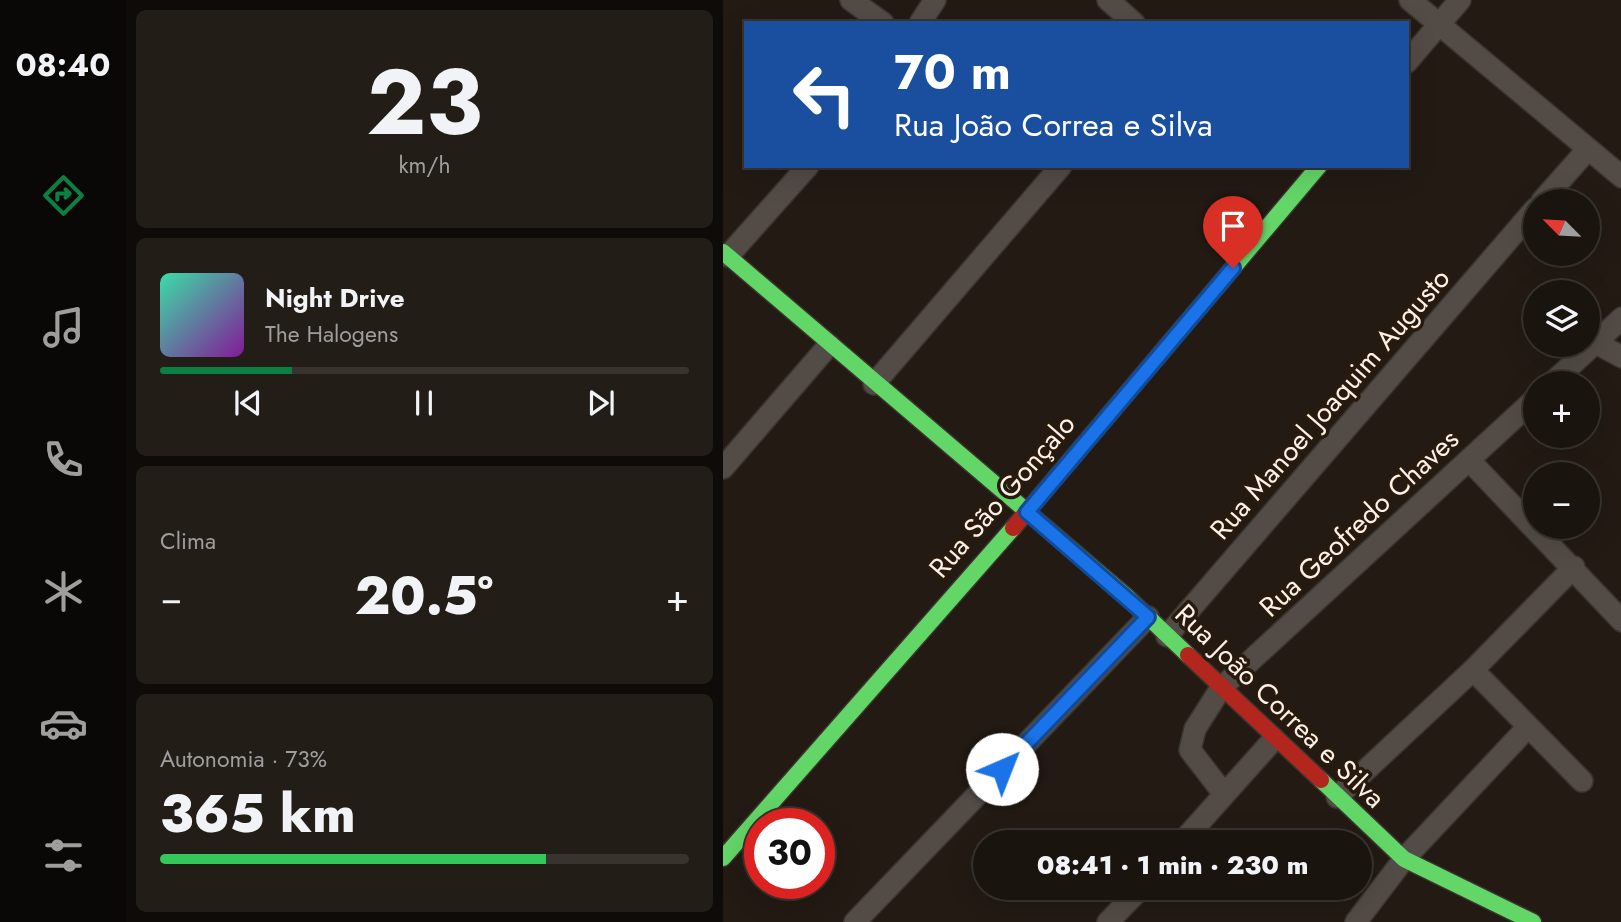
<!DOCTYPE html>
<html lang="pt">
<head>
<meta charset="utf-8">
<style>
	body { margin:0; font-family:Jost,sans-serif; background:#231d17; color:#f1f3f6; height:100vh; display:flex; flex-direction:column; font-size:26px; white-space:nowrap }
	* { box-sizing:border-box; margin:0 }
	p { font-size:23px; color:#9f9e9e }
	.icon { flex:none; width:38px; height:38px; fill:none; stroke:currentColor; stroke-width:2; stroke-linecap:round; stroke-linejoin:round }
	.map { position:relative; flex:1; overflow:hidden }
	.sheet { display:flex; flex-direction:column; gap:10px; padding:10px; background:#0e0b08; width:597px }
	.sheet>* { flex:none }
	.top-card { position:absolute; left:21px; top:21px; width:665px; height:147px; border-radius:0px; box-shadow:0 7px 28px #0002,0 0 0 2px #38332e; background:#1a4fa0; color:#fff; overflow:hidden }
	.needle { width:46px; rotate:294deg }
	.buttons { position:absolute; left:800px; top:189px; display:grid; gap:14px }
	.buttons a { display:grid; place-items:center; width:77px; height:77px; border-radius:50%; background:#1a140e; box-shadow:0 7px 28px #0002,0 0 0 2px #38332e; font-size:35px }
	.speed { position:absolute; left:21px; top:808px; display:flex; gap:14px; font-size:35px; font-weight:700; text-align:center }
	.speed>* { display:grid; place-content:center; width:91px; height:91px; border-radius:50%; background:#1a140e; box-shadow:0 7px 28px #0002,0 0 0 2px #38332e; line-height:1 }
	.speed .limit { border:10px solid #d22; background:#fff; color:#111 }
	.pin { position:absolute; display:grid; place-items:center; width:60px; height:60px; color:#fff; margin:-72px -30px; border-radius:50% 50% 50% 0; rotate:-45deg; box-shadow:0 0 7px #0007 }
	.pin .icon { rotate:45deg }
	.me { position:absolute; width:77px; margin:-38px; rotate:44deg; stroke-linejoin:round; filter:drop-shadow(0 0 5px #0008) }
	.turn { display:flex; align-items:center; gap:24px; height:147px; padding:0 35px; font-size:32px }
	.turn .icon { width:91px; height:91px; stroke-width:2.5 }
	.turn b { display:block; font-size:49px; line-height:60px }
	.big { font-size:52px; font-weight:800; line-height:1.1 }
	.sheet .tile { flex:1; display:flex; flex-direction:column; justify-content:center; gap:10px; min-width:0; padding:0 24px; border-radius:10px; background:#231d17 }
	.sheet .dial { align-items:center; gap:0 }
	.dial b { font-size:91px; line-height:1 }
	.song { display:flex; align-items:center; gap:21px }
	.cover { width:84px; height:84px; border-radius:10px; background:linear-gradient(135deg,hsl(160 70% 55%),hsl(290 70% 35%)) }
	.played { height:7px; border-radius:4px; background:linear-gradient(90deg,#0b8043 25%,#38332e 25%) }
	.keys { display:flex; justify-content:space-around; direction:ltr }
	.heat { display:flex; justify-content:space-between; align-items:center; font-size:38px; direction:ltr }
	.charge { height:10px; border-radius:5px; background:linear-gradient(90deg,#34c759 73%,#38332e 0) }
	.trip { position:absolute; left:250px; top:830px; width:399px; height:70px; border-radius:35px; background:#1a140e; box-shadow:0 7px 28px #0002,0 0 0 2px #38332e; font-weight:800; line-height:70px; text-align:center }
	main { display:flex; flex:1; min-height:0 }
	.dock { display:flex; flex-direction:column; width:126px; justify-content:space-around; align-items:center; background:#0a0806; color:#9f9e9e }
	.dock .icon { width:49px; height:49px }
	.dock .active { color:#0b8043 }
	.dock b { font-size:32px; color:#f1f3f6 }
	.map>svg:first-child { display:block }
	.lines { fill:none; stroke-linecap:round; stroke-linejoin:round }
	.street-casing { stroke:#3a342e; stroke-width:24 }
	.fast-casing { stroke:#3a342e; stroke-width:19 }
	.jam-casing { stroke:#3a342e; stroke-width:19 }
	.street { stroke:#524b46; stroke-width:21 }
	.fast { stroke:#63d668; stroke-width:16 }
	.jam { stroke:#b3261e; stroke-width:16 }
	.route-casing { stroke:#114b97; stroke-width:18 }
	.route { stroke:#1a73e8; stroke-width:12 }
	.labels { text-anchor:middle; dominant-baseline:central; stroke-width:7; stroke-linejoin:round; paint-order:stroke }
	.street-label { font-size:28px; fill:#fbf1e8; stroke:#281a0d }
</style>
</head>
<body>
<main>
<nav class="dock">
<b>08:40</b>
<svg class="icon active" aria-label="directions" viewBox="0 0 24 24"><path d="M12 3l9 9-9 9-9-9zM9 14v-3h6M13 9l2 2-2 2"/></svg>
<svg class="icon" aria-label="music" viewBox="0 0 24 24"><path d="M9 18V5l10-2v13"/><circle cx="6" cy="18" r="3"/><circle cx="16" cy="16" r="3"/></svg>
<svg class="icon" aria-label="phone" viewBox="0 0 24 24"><path d="M5 4h4l2 5-3 2q2 4 5 5l2-3 5 2v4C11 20 4 13 5 4z"/></svg>
<svg class="icon" aria-label="climate" viewBox="0 0 24 24"><path d="M12 3v18M4 7l16 10M4 17L20 7"/></svg>
<svg class="icon" aria-label="car" viewBox="0 0 24 24"><path d="M5 17H2v-5l4-1 3-4h7l3 4 3 1v5h-3M9 17h6M6 11h13"/><circle cx="7" cy="17" r="2"/><circle cx="17" cy="17" r="2"/></svg>
<svg class="icon" aria-label="filters" viewBox="0 0 24 24"><path d="M4 7h16M4 17h16"/><circle cx="9" cy="7" r="2"/><circle cx="15" cy="17" r="2"/></svg>
</nav>
<section class="sheet">
<div class="tile dial"><b>23</b><p>km/h</p></div>
<div class="tile">
<div class="song"><i class="cover"></i><div><b>Night Drive</b><p>The Halogens</p></div></div>
<div class="played"></div>
<div class="keys"><svg class="icon" aria-label="previous" viewBox="0 0 24 24"><path d="M18 5L8 12l10 7zM5 5v14"/></svg><svg class="icon" aria-label="pause" viewBox="0 0 24 24"><path d="M8 5v14M16 5v14"/></svg><svg class="icon" aria-label="next" viewBox="0 0 24 24"><path d="M6 5l10 7-10 7zM19 5v14"/></svg></div>
</div>
<div class="tile"><p>Clima</p>
<div class="heat"><a>−</a><b class="big">20.5°</b><a>+</a></div>
</div>
<div class="tile"><p>Autonomia · 73%</p><b class="big">365 km</b><div class="charge"></div></div>
</section>
<div class="map">
<svg width="899" height="922" viewBox="0 0 899 922">
	<rect width="100%" height="100%" fill="#221a13"/>
	<g class="lines">
		<g class="street-casing">
			<g id="street">
				<path d="M128,0L160,23"/>
				<path d="M385,0L411,23"/>
				<path d="M687,0L899,177"/>
				<path d="M197,23L212,0"/>
				<path d="M684,62L737,0"/>
				<path d="M819,201L865,149"/>
				<path d="M5,256L85,166"/>
				<path d="M873,343L899,357"/>
				<path d="M829,383L899,318"/>
				<path d="M151,384L338,166"/>
				<path d="M746,460L899,621"/>
				<path d="M0,468L106,345"/>
				<path d="M444,636L812,209"/>
				<path d="M750,670L859,781"/>
				<path d="M501,794L467,750L472,729L498,688L812,399"/>
				<path d="M614,797L750,670L851,567"/>
				<path d="M459,842L551,739"/>
				<path d="M132,922L425,617"/>
				<path d="M385,922L419,887"/>
				<path d="M633,922L681,859L805,727"/>
			</g>
		</g>
		<g class="fast-casing">
			<g id="fast">
				<path d="M0,252L403,596L465,655"/>
				<path d="M416,379L596,166"/>
				<path d="M598,780L681,859L810,922"/>
				<path d="M0,858L290,528"/>
			</g>
		</g>
		<g class="jam-casing">
			<g id="jam">
				<path d="M290,528L416,379"/>
				<path d="M465,655L598,780"/>
			</g>
		</g>
		<use href="#street" class="street"/>
		<use href="#fast" class="fast"/>
		<use href="#jam" class="jam"/>
	</g>
	<g class="lines">
		<g class="route-casing">
			<path id="route" d="M279,769L425,617L304,512L510,268"/>
		</g>
		<use href="#route" class="route"/>
	</g>
	<g class="labels">
		<g class="street-label">
			<text transform="translate(607 404) rotate(-49)">Rua Manoel Joaquim Augusto</text>
			<text transform="translate(279 496) rotate(-49)">Rua São Gonçalo</text>
			<text transform="translate(636 523) rotate(-43)">Rua Geofredo Chaves</text>
			<text transform="translate(557 706) rotate(44)">Rua João Correa e Silva</text>
		</g>
	</g>
</svg>
<div class="buttons">
<a><svg class="needle" viewBox="-14 -14 28 28"><path d="M0-13l5 13h-10z" fill="#e53935"/><path d="M0 13l5-13h-10z" fill="#9f9e9e"/></svg></a>
<a><svg class="icon" aria-label="layers" viewBox="0 0 24 24"><path d="M12 4l9 5-9 5-9-5zM3 14l9 5 9-5"/></svg></a>
<a>+</a>
<a>−</a>
</div>
<div class="speed"><div class="limit">30</div></div>
<div class="pin" style="left:510px;top:268px;background:#d93025"><svg class="icon" aria-label="arrive" viewBox="0 0 24 24"><path d="M6 21V4h12l-3 4 3 4H6"/></svg></div>
<svg class="me" style="left:279px;top:769px" viewBox="-20 -20 40 40"><circle r="19" fill="#fff"/><path d="M0-13L10 11 0 6-10 11z" fill="#1a73e8"/></svg>
<div class="trip">08:41 · 1 min · 230 m</div>
<div class="top-card">
<div class="turn"><svg class="icon" aria-label="left" viewBox="0 0 24 24"><path d="M17 20v-9H6M10 6l-5 5 5 5"/></svg><div><b>70 m</b>Rua João Correa e Silva</div></div>
</div>
</div>
</main>
</body>
</html>
